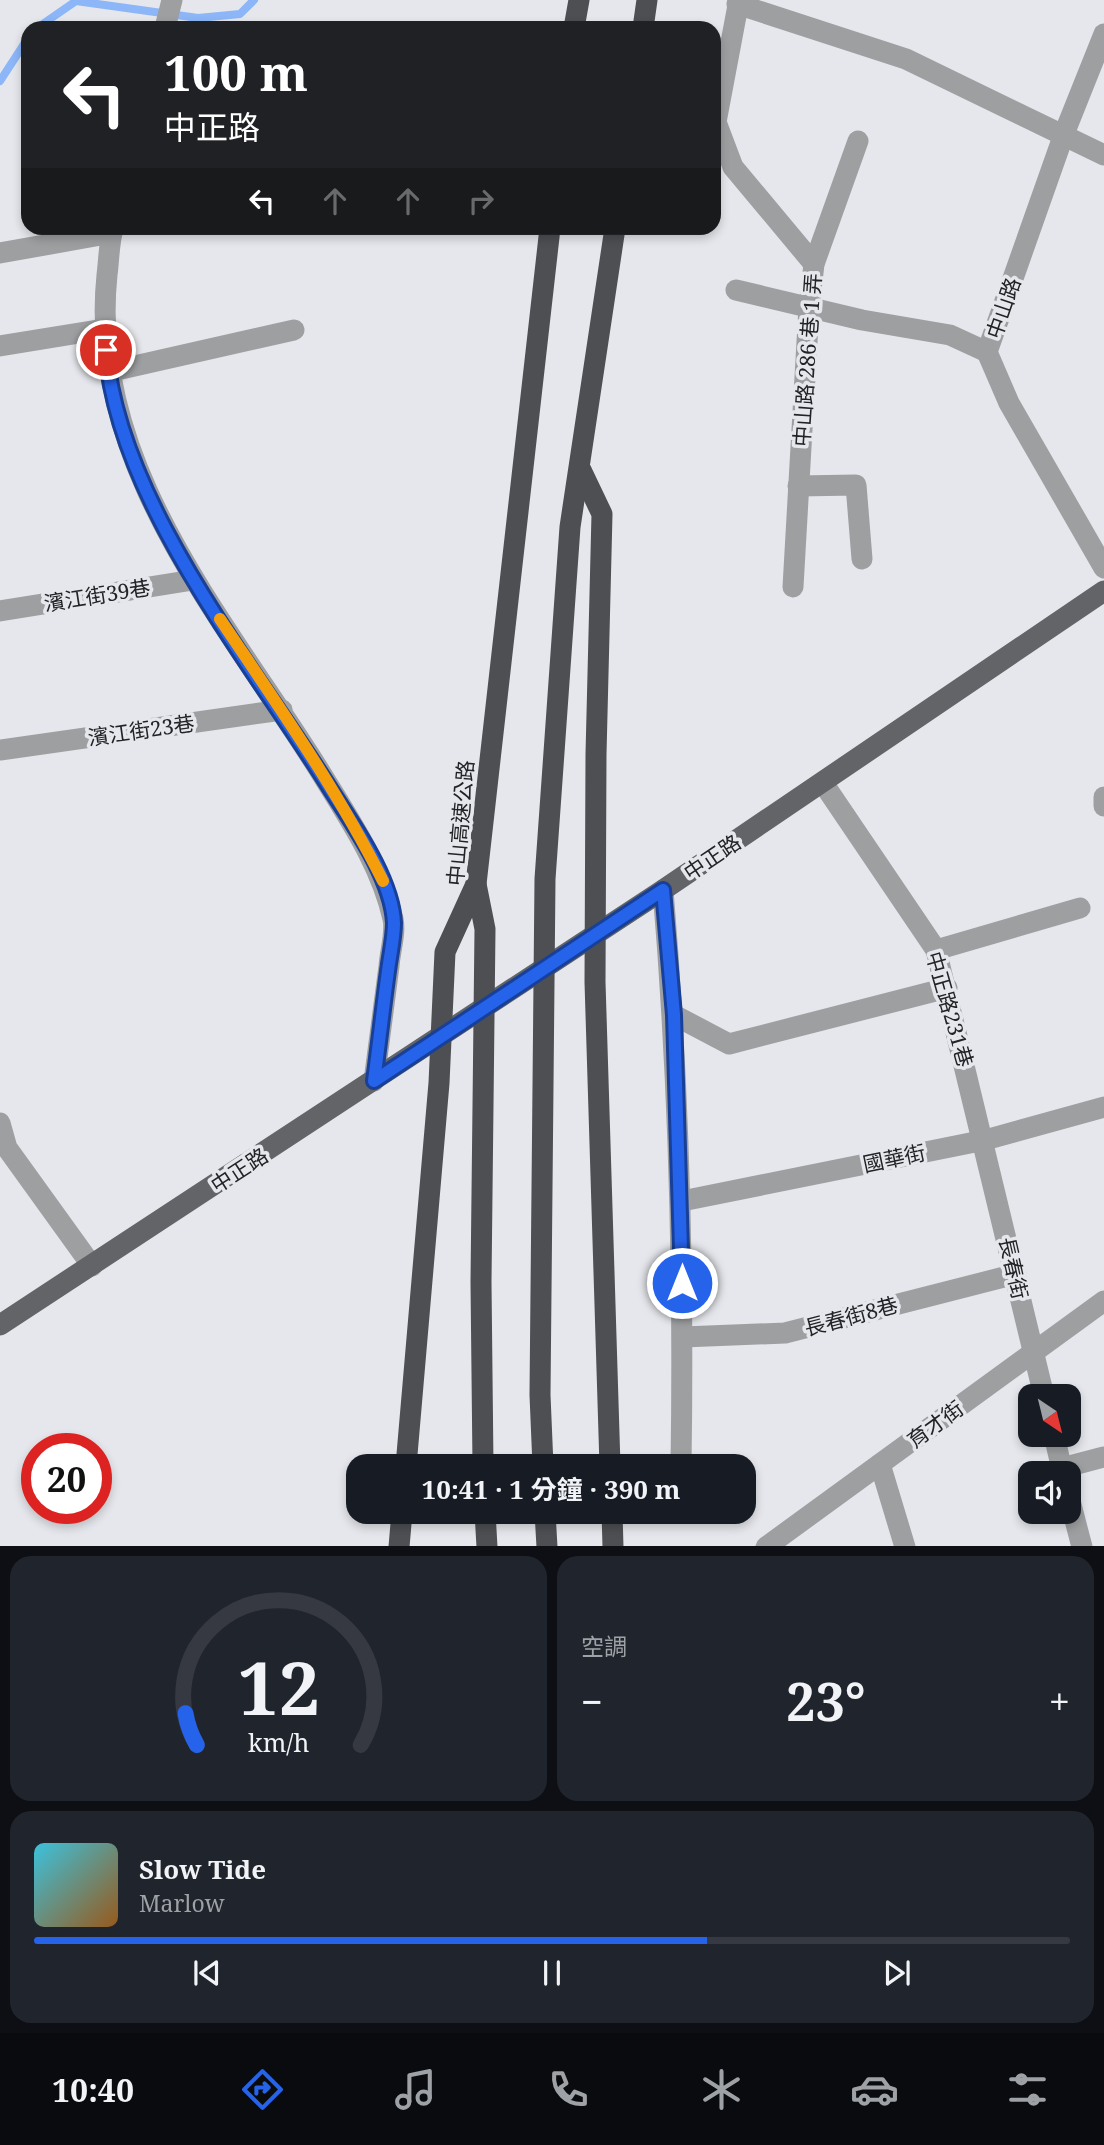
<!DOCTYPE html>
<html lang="zh-TW">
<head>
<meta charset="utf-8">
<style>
	body { margin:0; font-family:"Noto Serif","Noto Sans TC",serif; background:#20242c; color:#f1f3f6; height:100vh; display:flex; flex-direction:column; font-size:26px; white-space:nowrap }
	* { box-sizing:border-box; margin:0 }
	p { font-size:23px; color:#9ea1a6 }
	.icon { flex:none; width:38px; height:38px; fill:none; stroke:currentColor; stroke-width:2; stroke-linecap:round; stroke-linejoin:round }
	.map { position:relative; height:1546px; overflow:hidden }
	.drawer { display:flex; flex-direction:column; gap:10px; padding:10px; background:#0d0f14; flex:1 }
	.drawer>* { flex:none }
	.guide { position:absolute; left:21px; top:21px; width:700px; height:214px; border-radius:21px; box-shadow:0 4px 10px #0003; background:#202124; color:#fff; overflow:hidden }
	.needle { width:46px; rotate:145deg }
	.controls { position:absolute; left:1018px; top:1384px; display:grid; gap:14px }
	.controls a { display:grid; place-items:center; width:63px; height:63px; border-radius:14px; background:#171b24; box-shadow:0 4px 10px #0003; font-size:35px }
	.speed { position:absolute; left:21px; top:1433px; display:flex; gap:14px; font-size:35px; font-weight:700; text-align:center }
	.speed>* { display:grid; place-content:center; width:91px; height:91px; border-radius:50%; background:#171b24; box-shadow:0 4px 10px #0003; line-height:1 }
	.speed .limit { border:10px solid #d22; background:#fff; color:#111 }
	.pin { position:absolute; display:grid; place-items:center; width:60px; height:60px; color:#fff; margin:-30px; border:4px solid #fff; border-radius:50%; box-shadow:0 2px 7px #0007 }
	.me { position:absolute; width:77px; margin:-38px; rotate:0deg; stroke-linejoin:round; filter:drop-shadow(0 0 5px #0008) }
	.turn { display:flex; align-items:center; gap:24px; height:147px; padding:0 28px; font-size:32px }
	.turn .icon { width:91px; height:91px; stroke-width:2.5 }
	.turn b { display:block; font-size:49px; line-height:60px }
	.lanes { display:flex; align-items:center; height:66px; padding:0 28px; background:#0003; justify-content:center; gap:35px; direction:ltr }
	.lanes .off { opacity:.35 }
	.big { font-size:52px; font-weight:700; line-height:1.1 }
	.drawer .card { flex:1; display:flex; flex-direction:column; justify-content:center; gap:10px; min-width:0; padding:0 24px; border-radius:21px; background:#20242c }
	.drawer .dial { align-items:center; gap:0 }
	.dial svg { height:182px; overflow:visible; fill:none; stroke:#363941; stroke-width:7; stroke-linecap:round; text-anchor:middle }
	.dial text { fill:#f1f3f6; stroke:none }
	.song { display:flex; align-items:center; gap:21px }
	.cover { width:84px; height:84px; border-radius:10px; background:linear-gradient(135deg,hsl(190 70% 55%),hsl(30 70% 35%)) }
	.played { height:7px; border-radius:4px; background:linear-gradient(90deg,#2563eb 65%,#363941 65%) }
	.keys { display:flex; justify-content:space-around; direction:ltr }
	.heat { display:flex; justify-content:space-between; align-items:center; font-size:38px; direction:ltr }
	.drawer .tiles { flex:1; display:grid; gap:10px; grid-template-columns:1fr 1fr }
	.card:last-child { grid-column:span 2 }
	.trip { position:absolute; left:346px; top:1454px; width:410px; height:70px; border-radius:21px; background:#171b24; box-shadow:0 4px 10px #0003; font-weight:700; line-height:70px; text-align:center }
	.dock { display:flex; height:112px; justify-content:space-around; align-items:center; background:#090b0e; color:#9ea1a6 }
	.dock .icon { width:49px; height:49px }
	.dock .active { color:#2563eb }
	.dock b { font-size:32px; color:#f1f3f6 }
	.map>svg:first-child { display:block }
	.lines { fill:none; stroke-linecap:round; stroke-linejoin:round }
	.stream { stroke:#8cb6f7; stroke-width:8 }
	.minor { stroke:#9e9fa1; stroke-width:21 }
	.major { stroke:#626467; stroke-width:21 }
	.highway { stroke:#4d4f53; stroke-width:21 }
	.route-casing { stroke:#184099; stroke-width:18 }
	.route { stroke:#2563eb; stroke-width:12 }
	.slow { stroke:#f59e0b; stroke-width:12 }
	.labels { text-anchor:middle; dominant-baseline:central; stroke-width:7; stroke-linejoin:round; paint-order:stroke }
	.street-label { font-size:21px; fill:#222325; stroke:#e5e7ec }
</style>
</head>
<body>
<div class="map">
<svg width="1104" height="1547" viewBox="0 0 1104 1547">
	<rect width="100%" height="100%" fill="#e5e7ec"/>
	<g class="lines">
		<g class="stream">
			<path d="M37,28L76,1L198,18L240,14L254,0"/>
			<path d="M0,81L28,38"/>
		</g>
		<g class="minor">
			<path d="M739,0L716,122L733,167L814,264"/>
			<path d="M737,4L906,59L1104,155"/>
			<path d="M165,28L172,0"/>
			<path d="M1104,34L1064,134L987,352L1009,403L1104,568"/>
			<path d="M113,228C109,243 109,259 107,275C87,466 226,620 321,773C349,819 381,865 393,919C396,933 390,951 389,966C384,1004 379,1043 374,1081"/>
			<path d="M0,253L112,233"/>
			<path d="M736,290L862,320L950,335L987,352"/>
			<path d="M0,346L104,329"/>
			<path d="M108,372L294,330"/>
			<path d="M798,486L856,485L862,559"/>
			<path d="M793,587L809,307L814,264L858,141"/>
			<path d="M0,611L193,580"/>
			<path d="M0,750L282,710"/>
			<path d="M823,783L936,950L1044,1396"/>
			<path d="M1104,797V806"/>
			<path d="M663,890C679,1082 684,1273 681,1466"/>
			<path d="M936,950L1080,908"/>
			<path d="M674,1015L729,1044L947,988"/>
			<path d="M0,1123L7,1148L92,1266"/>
			<path d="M682,1201L985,1140L1104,1107"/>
			<path d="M683,1337L785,1333L1016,1274"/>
			<path d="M1054,1435L1063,1474"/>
			<path d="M880,1464L905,1547"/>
			<path d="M1062,1468L1104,1457"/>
			<path d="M1069,1497L1082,1547"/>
			<path d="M766,1547L1104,1301"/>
		</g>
		<path class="major" d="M0,1325L663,890L1104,591"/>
		<g class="highway">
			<path d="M574,28L579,0"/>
			<path d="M643,28L647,0"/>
			<path d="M581,470L602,514L596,754L595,982L610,1466"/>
			<path d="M406,1466L439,1083L445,952L476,884"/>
			<path d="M483,1466L481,1282L485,929L476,884L550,228"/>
			<path d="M543,1466L540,1395L545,879L570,527L615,228"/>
			<path d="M485,1512L487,1547"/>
			<path d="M545,1512L547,1547"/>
			<path d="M612,1512L613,1547"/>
			<path d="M399,1547L402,1512"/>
		</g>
	</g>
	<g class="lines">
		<g class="route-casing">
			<path id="route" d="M106,350C118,502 252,663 331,790C354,826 392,879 394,923C394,938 390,955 388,971C383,1007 379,1044 374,1081L663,890L674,1015L682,1283"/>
		</g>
		<use href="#route" class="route"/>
		<path class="slow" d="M220,619C277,704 337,789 383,881"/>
	</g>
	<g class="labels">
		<g class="street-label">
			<text transform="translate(1003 308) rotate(-71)">中山路</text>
			<text transform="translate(807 360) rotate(-86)">中山路 286 巷 1 弄</text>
			<text transform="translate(97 595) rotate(-9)">濱江街39巷</text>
			<text transform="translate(141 730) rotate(-8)">濱江街23巷</text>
			<text transform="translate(460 823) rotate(-85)">中山高速公路</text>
			<text transform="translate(712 857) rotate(-34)">中正路</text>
			<text transform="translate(950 1009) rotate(74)">中正路231巷</text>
			<text transform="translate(894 1158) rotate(-12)">國華街</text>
			<text transform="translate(239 1170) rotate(-33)">中正路</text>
			<text transform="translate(1014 1268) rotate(77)">長春街</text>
			<text transform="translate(851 1316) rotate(-15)">長春街8巷</text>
			<text transform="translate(935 1424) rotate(-36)">育才街</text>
		</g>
	</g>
</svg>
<div class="controls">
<a><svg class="needle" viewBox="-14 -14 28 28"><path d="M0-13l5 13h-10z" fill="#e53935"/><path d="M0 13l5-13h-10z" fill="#9ea1a6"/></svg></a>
<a><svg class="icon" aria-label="sound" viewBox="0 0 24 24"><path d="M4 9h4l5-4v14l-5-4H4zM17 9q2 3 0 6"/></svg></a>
</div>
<div class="speed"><div class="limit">20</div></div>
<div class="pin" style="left:106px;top:350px;background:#d93025"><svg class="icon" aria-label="arrive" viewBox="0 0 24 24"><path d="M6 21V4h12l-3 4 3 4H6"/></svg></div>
<svg class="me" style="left:682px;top:1283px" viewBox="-20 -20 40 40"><circle r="17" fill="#2563eb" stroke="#fff" stroke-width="3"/><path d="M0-11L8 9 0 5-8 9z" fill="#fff"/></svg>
<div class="trip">10:41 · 1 分鐘 · 390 m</div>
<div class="guide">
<div class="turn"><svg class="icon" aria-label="left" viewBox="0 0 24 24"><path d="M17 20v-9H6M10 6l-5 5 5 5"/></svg><div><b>100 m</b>中正路</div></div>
<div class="lanes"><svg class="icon" aria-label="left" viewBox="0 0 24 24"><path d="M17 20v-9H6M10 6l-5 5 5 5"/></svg><svg class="icon off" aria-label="ahead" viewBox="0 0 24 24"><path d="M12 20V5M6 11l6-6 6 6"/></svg><svg class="icon off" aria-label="ahead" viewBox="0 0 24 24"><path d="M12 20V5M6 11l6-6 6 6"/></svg><svg class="icon off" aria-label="right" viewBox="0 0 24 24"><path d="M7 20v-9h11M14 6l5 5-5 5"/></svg></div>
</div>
</div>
<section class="drawer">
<div class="tiles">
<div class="card dial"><svg viewBox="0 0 100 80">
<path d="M14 69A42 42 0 1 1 86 69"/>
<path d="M14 69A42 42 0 0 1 9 55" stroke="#2563eb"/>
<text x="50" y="56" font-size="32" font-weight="700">12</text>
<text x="50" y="72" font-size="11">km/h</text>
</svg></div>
<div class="card"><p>空調</p>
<div class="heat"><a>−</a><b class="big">23°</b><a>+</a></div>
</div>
<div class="card">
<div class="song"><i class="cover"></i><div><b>Slow Tide</b><p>Marlow</p></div></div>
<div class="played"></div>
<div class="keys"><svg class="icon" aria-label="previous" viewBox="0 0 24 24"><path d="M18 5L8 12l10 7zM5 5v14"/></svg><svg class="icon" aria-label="pause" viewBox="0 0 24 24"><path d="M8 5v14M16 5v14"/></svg><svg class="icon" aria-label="next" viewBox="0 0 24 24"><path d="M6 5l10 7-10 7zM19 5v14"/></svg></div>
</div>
</div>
</section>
<nav class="dock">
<b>10:40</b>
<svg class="icon active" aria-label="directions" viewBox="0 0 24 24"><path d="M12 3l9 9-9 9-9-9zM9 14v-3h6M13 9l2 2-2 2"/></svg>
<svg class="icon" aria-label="music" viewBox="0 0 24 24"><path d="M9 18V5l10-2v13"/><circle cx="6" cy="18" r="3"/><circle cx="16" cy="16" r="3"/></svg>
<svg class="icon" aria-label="phone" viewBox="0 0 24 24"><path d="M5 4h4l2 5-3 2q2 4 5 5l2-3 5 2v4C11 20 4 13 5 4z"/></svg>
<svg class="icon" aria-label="climate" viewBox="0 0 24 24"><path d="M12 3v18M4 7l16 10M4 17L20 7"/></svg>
<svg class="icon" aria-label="car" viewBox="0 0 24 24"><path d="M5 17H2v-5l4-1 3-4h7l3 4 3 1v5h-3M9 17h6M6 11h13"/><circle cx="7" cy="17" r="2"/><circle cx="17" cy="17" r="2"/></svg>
<svg class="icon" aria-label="filters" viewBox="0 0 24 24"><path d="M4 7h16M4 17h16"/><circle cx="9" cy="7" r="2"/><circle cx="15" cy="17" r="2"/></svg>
</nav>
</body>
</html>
